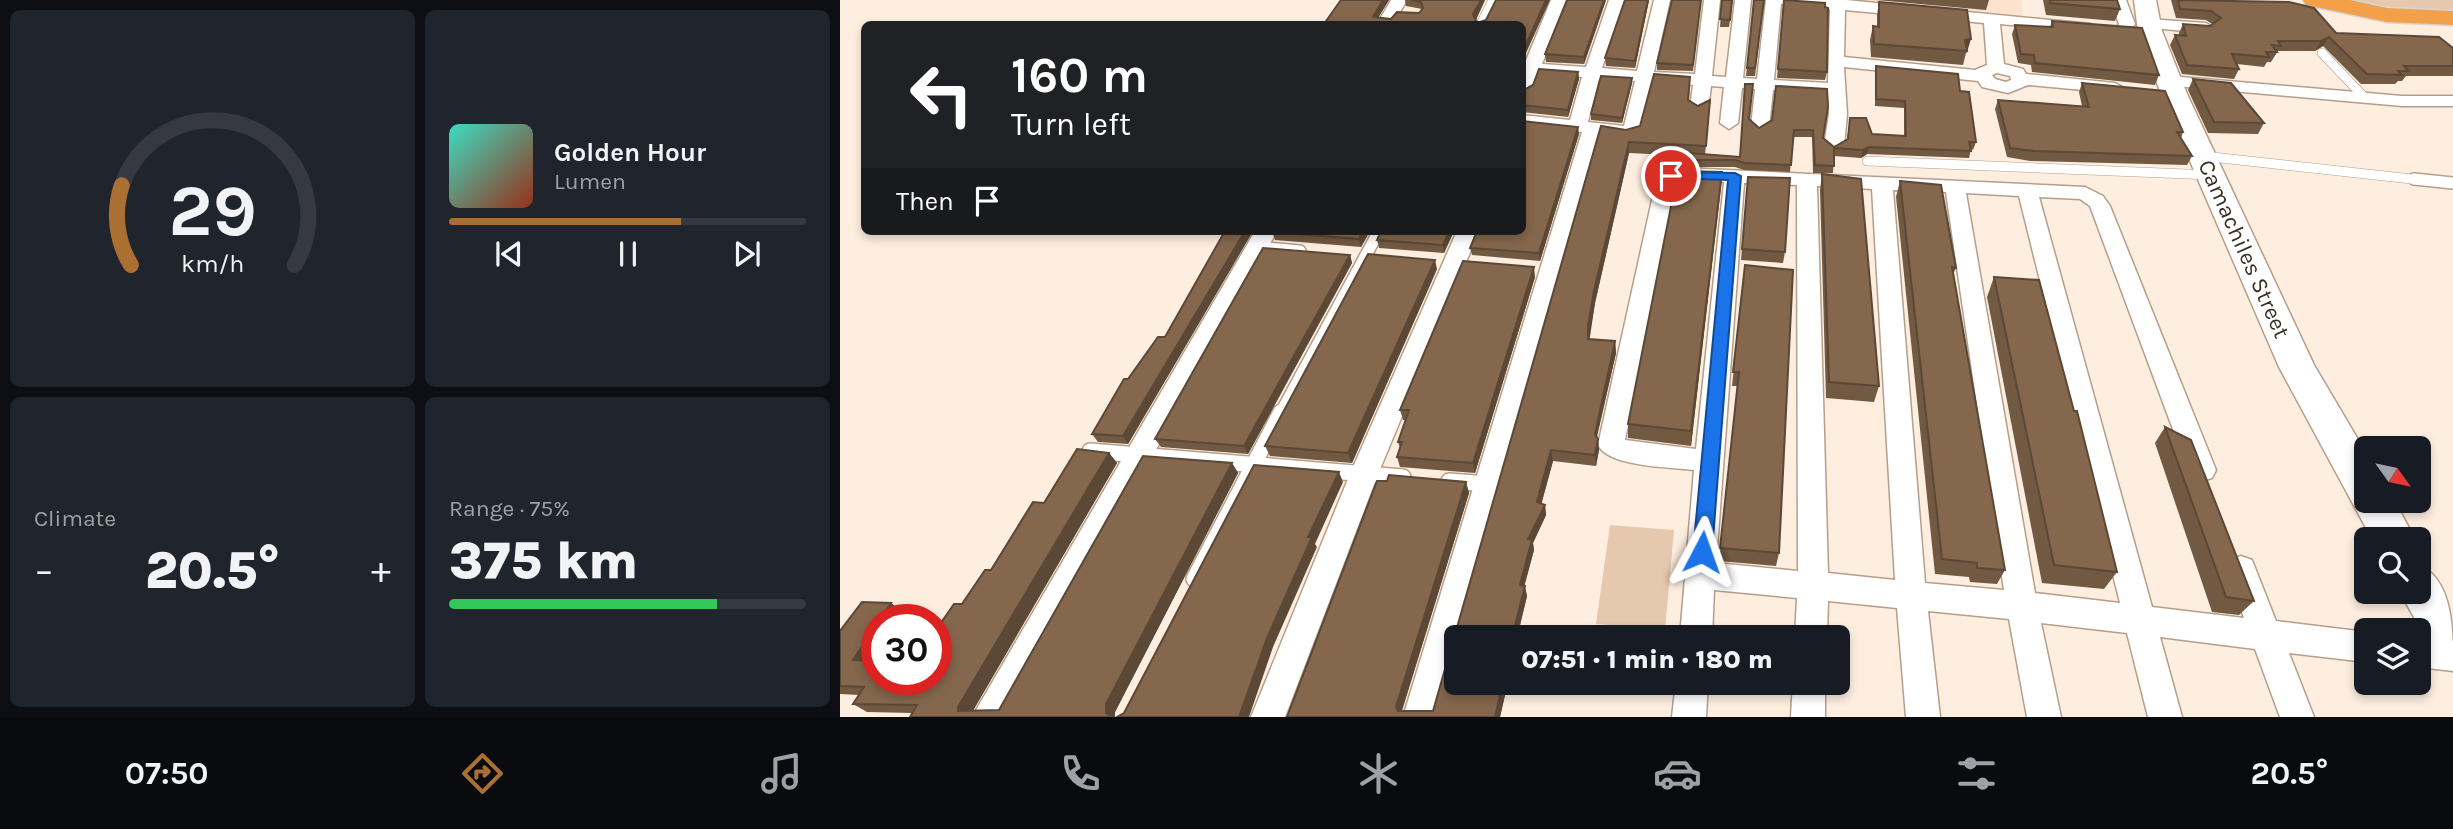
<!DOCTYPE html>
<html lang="en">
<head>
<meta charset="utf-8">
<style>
	body { margin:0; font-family:Karla,sans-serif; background:#20242c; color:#f1f3f6; height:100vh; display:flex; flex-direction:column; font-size:26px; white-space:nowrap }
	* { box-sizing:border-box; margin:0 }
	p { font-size:23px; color:#9ea1a6 }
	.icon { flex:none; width:38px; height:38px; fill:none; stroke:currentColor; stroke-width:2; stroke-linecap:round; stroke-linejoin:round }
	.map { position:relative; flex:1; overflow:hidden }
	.details { display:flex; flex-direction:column; gap:10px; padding:10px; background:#0d0f14; width:840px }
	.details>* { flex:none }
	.guide { position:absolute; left:21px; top:21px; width:665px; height:214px; border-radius:10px; box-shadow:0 4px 10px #0003; background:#202124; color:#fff; overflow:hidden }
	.needle { width:46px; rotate:123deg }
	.controls { position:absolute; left:1514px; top:436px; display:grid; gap:14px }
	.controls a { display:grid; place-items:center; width:77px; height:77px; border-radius:10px; background:#171b24; box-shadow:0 4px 10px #0003; font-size:35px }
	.speed { position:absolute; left:21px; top:604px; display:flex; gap:14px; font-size:35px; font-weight:700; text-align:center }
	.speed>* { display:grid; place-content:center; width:91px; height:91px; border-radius:50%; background:#171b24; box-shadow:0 4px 10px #0003; line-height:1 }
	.speed .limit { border:10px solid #d22; background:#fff; color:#111 }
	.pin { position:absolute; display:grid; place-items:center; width:60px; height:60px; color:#fff; margin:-30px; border:4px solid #fff; border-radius:50%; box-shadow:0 2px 7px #0007 }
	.me { position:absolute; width:77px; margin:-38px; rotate:4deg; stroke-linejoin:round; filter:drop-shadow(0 0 5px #0008) }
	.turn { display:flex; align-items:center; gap:24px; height:147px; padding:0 35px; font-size:32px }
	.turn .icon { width:91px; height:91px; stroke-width:2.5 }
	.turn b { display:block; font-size:49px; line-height:60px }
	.then { display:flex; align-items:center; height:66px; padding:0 35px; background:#0003; gap:14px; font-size:26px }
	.big { font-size:52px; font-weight:800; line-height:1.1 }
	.details .widget { flex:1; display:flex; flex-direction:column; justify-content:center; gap:10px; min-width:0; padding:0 24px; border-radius:10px; background:#20242c }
	.details .dial { align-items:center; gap:0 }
	.dial svg { height:182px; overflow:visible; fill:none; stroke:#363941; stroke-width:7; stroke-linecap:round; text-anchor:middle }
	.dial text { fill:#f1f3f6; stroke:none }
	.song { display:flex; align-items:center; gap:21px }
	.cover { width:84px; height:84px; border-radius:10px; background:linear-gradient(135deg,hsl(170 70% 55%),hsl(10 70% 35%)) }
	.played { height:7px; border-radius:4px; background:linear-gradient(90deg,#ab6f32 65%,#363941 65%) }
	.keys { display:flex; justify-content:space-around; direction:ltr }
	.heat { display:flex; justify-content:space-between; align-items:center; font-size:38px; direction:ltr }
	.charge { height:10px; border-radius:5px; background:linear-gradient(90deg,#34c759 75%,#363941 0) }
	.details .tiles { flex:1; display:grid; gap:10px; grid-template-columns:repeat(2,1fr) }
	.trip { position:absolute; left:604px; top:625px; width:406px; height:70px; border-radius:10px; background:#171b24; box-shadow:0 4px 10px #0003; font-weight:800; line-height:70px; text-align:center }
	.tabs { display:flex; height:112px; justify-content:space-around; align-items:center; background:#090b0e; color:#9ea1a6 }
	.tabs .icon { width:49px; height:49px }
	.tabs .active { color:#ab6f32 }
	.tabs b { font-size:32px; color:#f1f3f6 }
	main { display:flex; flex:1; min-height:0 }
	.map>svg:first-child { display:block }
	.built { fill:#fde3cd }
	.green { fill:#e6c8ae }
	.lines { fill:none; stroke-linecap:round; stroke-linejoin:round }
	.lane-far2-casing { stroke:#b69e89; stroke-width:10 }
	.lane-far1-casing { stroke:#b69e89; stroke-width:14 }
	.lane-casing { stroke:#b69e89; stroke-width:18 }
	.street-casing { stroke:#b69e89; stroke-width:3 }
	.secondary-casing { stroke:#b69e89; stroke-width:3 }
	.highway-casing { stroke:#d7d5d3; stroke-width:3 }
	.lane-far2 { stroke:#fff; stroke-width:9 }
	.lane-far1 { stroke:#fff; stroke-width:11 }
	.lane { stroke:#fff; stroke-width:15 }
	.street { fill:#fff; fill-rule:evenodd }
	.secondary { fill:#fff; fill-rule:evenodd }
	.highway { fill:#f2a04a; fill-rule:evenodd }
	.wall { fill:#725942 }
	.shaded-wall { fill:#5c4836 }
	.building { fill:#84674d; stroke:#5c4836; stroke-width:2 }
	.route { fill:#1a73e8; stroke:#114b97; stroke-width:2 }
	.labels { text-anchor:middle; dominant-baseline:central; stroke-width:7; stroke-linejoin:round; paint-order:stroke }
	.street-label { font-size:23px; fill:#372e25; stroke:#fff }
</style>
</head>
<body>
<main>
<section class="details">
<div class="tiles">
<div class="widget dial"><svg viewBox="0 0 100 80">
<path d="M14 69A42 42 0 1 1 86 69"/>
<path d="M14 69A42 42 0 0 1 10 34" stroke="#ab6f32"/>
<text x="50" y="56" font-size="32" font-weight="700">29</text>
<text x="50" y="72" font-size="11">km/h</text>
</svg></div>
<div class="widget">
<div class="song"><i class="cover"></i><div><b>Golden Hour</b><p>Lumen</p></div></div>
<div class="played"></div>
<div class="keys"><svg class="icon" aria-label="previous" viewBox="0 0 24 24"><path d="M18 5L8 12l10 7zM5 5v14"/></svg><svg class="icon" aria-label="pause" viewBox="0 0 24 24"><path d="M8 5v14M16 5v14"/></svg><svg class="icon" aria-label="next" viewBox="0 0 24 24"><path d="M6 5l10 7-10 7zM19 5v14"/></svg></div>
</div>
<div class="widget"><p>Climate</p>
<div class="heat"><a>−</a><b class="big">20.5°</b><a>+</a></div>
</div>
<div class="widget"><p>Range · 75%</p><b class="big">375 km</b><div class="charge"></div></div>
</div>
</section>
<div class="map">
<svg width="1613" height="717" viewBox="0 0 1613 717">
	<rect width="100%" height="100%" fill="#fdeee0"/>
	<path class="built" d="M1010,0H1182V15Z"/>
	<g class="green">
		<path d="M1493,0H1613V12H1574Z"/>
		<path d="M770,525L834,530L825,630L756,624Z"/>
	</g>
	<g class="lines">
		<g class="lane-far2-casing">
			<g id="lane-far2">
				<path d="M641,24L653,0"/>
				<path d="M1482,53L1525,98"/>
				<path d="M1363,156L1590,181"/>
				<path d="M1027,161L1372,175"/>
			</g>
		</g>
		<g class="lane-far1-casing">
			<g id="lane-far1">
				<path d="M1574,179L1613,183"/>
				<path d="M416,247L460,251"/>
				<path d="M440,414L539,231"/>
			</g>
		</g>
		<g class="lane-casing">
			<g id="lane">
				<path d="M250,451L563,477"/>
				<path d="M609,481L648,484"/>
				<path d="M354,579L441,412"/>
			</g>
		</g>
		<g class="street-casing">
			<g id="street">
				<path d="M551,0H567L553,24H537Z"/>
				<path d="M711,0H727L702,64L746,67L769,0H785L762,68L797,71L814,0H830L814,72L855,74L864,0H880L872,76L886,77L895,0H911L903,78L917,79L926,0H1006L1251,24L1253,27L1251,30L1245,32L1160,24L1164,64L1183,69L1186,74L1275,83L1284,88L1275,93L1188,85L1168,93L1142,87L1138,81L1004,67L1007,114L1004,146L994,152L984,146L989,114L988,94L933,90L929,127L920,133L911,127L915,89L902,88L898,123L889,129L880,123L884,87L871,86L868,109L859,114L850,109L853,85L812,82L799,134L787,138L760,134L619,637H616V649L597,717H563L742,132L682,126V115L730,120L742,77L698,74L691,92L682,97V70ZM941,4L990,9L988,83L934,80ZM1005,10L1144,23L1147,65L1135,70L1004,57ZM1157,73L1170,76L1171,80L1166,82L1155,79L1152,75ZM759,79L795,81L784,126L748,122Z"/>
				<path d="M1270,0H1286L1295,24L1289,32L1283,34L1275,29L1279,24Z"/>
				<path d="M1308,19L1366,23L1374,28L1366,33L1302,27L1300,24L1302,21Z"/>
				<path d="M1330,76L1562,96H1613V106H1562L1324,85L1321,81Z"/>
				<path d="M845,168L1245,187L1263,196L1270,206L1376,470L1372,478L1362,481L1352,478L1348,470L1250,206L1240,199L1199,197L1312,607L1404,618L1386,569L1390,560L1401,556L1412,560L1436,621L1526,632V662L1449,653L1474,717H1440L1415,649L1320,637L1342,717H1308L1287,633L1201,623L1221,717H1187L1169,619L1088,611L1100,717H1066L1057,608L988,601L987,637H955L957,598L874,590L872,637H840L854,470C830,467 769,467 758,445L816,182L824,172ZM845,180L884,182L856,449L785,440L836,183ZM904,183L957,185L958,571L876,563ZM977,186L1032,189L1055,580L988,573ZM1053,190L1106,192L1164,590L1085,583ZM1126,193L1179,196L1280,603L1195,593Z"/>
				<path d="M415,231H437L168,717H132Z"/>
				<path d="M617,231H639L538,474L445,717H411L510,474Z"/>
				<path d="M1578,637L1613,641V671L1578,667Z"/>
				<path d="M836,682H868L866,717H832Z"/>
				<path d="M953,682H985V717H951Z"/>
			</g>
		</g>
		<g class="secondary-casing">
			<g id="secondary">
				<path d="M1294,0H1316L1322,31L1347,94L1474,365L1526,453V500H1554L1575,539H1532L1439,367L1321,94L1298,31Z"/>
				<path d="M1578,564C1613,580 1613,628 1613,666L1597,659L1560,592H1578Z"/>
			</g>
		</g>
		<g class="highway-casing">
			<path id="highway" d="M1463,0H1510L1547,8L1613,11V25L1547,22L1466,5Z"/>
		</g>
		<use href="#lane-far2" class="lane-far2"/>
		<use href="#lane-far1" class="lane-far1"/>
		<use href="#lane" class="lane"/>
		<use href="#street" class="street"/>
		<use href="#secondary" class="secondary"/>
		<use href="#highway" class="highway"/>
	</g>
	<g class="wall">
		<path d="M549,0L538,18L551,19L579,13L582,9L566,6L565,0H645L636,19L637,23L484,24Z"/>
		<path d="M766,0L744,64L706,62L705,54Z"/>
		<path d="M785,0H809L795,68L766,66L765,58Z"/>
		<path d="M861,0L853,71L817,70V63Z"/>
		<path d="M882,0H893L889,27H880Z"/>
		<path d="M914,0H924L915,76H906Z"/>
		<path d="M944,0L985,7L987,72L985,80L937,78Z"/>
		<path d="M1036,0H1149L1146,10Z"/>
		<path d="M1203,0H1277L1280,9L1275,21L1206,15Z"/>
		<path d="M1331,0H1369L1496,33L1613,48V76H1566L1562,81H1558L1555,84H1521L1483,46L1475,51H1438L1431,62H1427L1424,67L1397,64L1399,69L1394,79L1342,74L1330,45L1335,35L1339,36V33L1343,24L1370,26L1372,24L1366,20L1336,18Z"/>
		<path d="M1039,2L1127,10V52L1126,53L1123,65L1031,57L1030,40L1033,26L1037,27V15Z"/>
		<path d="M1212,21L1319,75L1315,85L1192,72L1191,65L1178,63L1172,34L1175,25L1210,27Z"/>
		<path d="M1036,66L1118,74L1120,91L1129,92L1136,142L1133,150L1131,149L1129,158L1027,154L1021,158L994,156L993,173H973L972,137H953L950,172L904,170L895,167H848L849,156L789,153L755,303L749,338V339L775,341L776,353L757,437L758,439L759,450L756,466L713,461L701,504L705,505L706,515L693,543L694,550L684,586L687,596L678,634L719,637H616V682H668L660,717H447L537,481H547L549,475L626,482L629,493L562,711H593L761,126L786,130L800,126L814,74L850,77L849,100L858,106L870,100L865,155L900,157L905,84H913L909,119L919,128L932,120L936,86L987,89L988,107L983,138L994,147L1007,139L1010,118H1026L1032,134L1064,136V108L1035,106V73Z"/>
		<path d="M738,72L739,79L728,117L682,112V91Z"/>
		<path d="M1353,79L1424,123L1418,134L1368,133L1348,90Z"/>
		<path d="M792,83L782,123L751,120V114Z"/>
		<path d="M1242,83L1343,132L1341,138L1352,156L1347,165L1190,161L1167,157L1155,109L1158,100L1242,106L1239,92Z"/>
		<path d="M739,134L700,261L632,255L630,248Z"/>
		<path d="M882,172L851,446L788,438V424L844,176Z"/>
		<path d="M982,174L1039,386L1034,402L986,398L980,190Z"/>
		<path d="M908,177L945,252L943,263L901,260Z"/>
		<path d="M1060,181L1116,268L1113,274L1165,570L1157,584L1130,582L1129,577L1095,574L1056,197Z"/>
		<path d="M385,231H413L288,444L258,442L252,434L288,379L325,337Z"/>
		<path d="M530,231L521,247L435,240L432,232Z"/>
		<path d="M541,231H614L604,253L539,248L537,240Z"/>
		<path d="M510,255L512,263L408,454L321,447L315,439Z"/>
		<path d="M905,265L939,553L936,566L879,561L898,386H892Z"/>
		<path d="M597,269L512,463L430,456L425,446Z"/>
		<path d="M695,277L635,473L560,467L557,457L560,448L558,442L566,420H563L560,410Z"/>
		<path d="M1154,277L1277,572L1264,589L1202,583L1147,297Z"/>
		<path d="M1325,427L1414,601L1399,615L1372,612L1315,443Z"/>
		<path d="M237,449L269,453L277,463L133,710H159L303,456L392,463L398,473L275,712V717H70L72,713L27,712L13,704L19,695L0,694V631L22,602L51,603L63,613L59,620H37V653L32,661H37V679H96V630L114,604H122L145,570H151L193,502L204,503Z"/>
	</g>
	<g class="shaded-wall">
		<path d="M543,0H549L534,24L533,17Z"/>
		<path d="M641,0H645L635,22L633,14Z"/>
		<path d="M706,0H710L682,62V53Z"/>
		<path d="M764,0H766L744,64V57Z"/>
		<path d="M808,0H809L795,68V61Z"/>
		<path d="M1489,37L1483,46L1475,51L1481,41Z"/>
		<path d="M1131,39L1127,52L1126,53L1125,40Z"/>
		<path d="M738,72L739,79L728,117V110Z"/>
		<path d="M792,78V83L782,123V118Z"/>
		<path d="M738,127L739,134L700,261L699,253Z"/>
		<path d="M789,142V153L755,303L748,350V326L754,291Z"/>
		<path d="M1029,147L1027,154L1021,158L1023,150Z"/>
		<path d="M882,172L881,187L851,446V431Z"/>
		<path d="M405,231H413L288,444L283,436Z"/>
		<path d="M523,231H530L521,247L519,239Z"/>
		<path d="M609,231H614L604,253L603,245Z"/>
		<path d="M510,255L512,263L408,454L404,446Z"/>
		<path d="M595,260L597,269L512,463L508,453Z"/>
		<path d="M694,267L695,277L635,473L633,463Z"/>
		<path d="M775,341L776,353L755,444V434Z"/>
		<path d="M758,439L759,450L756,466L755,455Z"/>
		<path d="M711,450L713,461L699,513L697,502Z"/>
		<path d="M269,453L277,463L130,716L118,711V707Z"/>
		<path d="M392,463L398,473L275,712V717H270L266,713V704Z"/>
		<path d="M499,472L503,482L475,544L477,547L433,647L409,717H399L427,638L468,537Z"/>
		<path d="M626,482L629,493L560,716L556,707Z"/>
		<path d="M705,505L706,515L693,543L694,550L682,595L680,585L688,539Z"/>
		<path d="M685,586L687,596L677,637L673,633Z"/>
		<path d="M51,603L63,613L59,620H40Z"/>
		<path d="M37,624V653L26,669L13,660Z"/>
		<path d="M663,682H668L660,717H655Z"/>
	</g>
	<g class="building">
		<path d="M501,0H543L533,17L551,19L557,12L579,13L583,8L581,2L571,0H641L633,14L637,23L646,20L656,0H706L682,53V24H484Z"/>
		<path d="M727,0H764L744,57L705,54Z"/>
		<path d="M785,0H808L795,61L765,58Z"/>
		<path d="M832,0H861L853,65L817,63Z"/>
		<path d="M882,0H892L890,20L880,19Z"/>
		<path d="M914,0H924L915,68H907Z"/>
		<path d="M944,0L985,3V7L988,8L987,72L938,69Z"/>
		<path d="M1210,0H1277L1280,9L1210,3Z"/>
		<path d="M1338,0L1449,2L1474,8L1496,33L1599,37L1613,48V66H1564L1569,71H1558L1562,75L1527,74L1489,37L1481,41H1438L1441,46L1432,45L1437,52H1426L1429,57L1392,54L1399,69L1347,65L1335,35L1346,36L1343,24L1370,26L1381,18L1371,11L1340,9Z"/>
		<path d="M1039,2L1127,10L1131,39L1125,40L1127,51L1034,44L1033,26L1039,27Z"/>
		<path d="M1212,21L1302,28L1319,75L1195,63L1194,55L1181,54L1175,25L1213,27Z"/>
		<path d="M1036,66L1118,74L1120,91L1129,92L1136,142H1129L1131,151L1029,147L1023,150L994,148V166L975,165L973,130H954L951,165L904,163L896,160H848L849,153L900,157L905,84H913L909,119L919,128L932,120L936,86L987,89L988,107L983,138L994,147L1008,139L1010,118H1026L1032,134L1066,136L1065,101L1036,99Z"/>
		<path d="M699,69L738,72L728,110L682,105V91L693,85Z"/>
		<path d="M814,74L850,77L848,100L858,106L870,100L866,146L789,142L754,291L748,326V339L775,341L755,434L758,439L755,455L711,450L697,502L705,505L688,539L692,540L680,585L685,586L673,633L719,637H616V682H663L655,717H447L537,481H547L549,475L626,482L556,707L558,711H593L761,126L786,130L800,126Z"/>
		<path d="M761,76L792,78L782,118L751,114Z"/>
		<path d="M1353,79L1391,83L1424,123L1374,122Z"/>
		<path d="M1242,83L1325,91L1343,132H1337L1352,156L1194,151L1170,148L1158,100L1249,107Z"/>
		<path d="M682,121L738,127L699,253L630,248L637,231H682Z"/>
		<path d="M845,171L882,172L851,431L788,424L837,176H844Z"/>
		<path d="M982,174L1021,179L1039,386L989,382Z"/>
		<path d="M908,177L950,178L945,252L902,249Z"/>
		<path d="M1060,181L1101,185L1116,268L1112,267L1165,570L1137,568V563L1102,559Z"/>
		<path d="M385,231H405L283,436L252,434L284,379H288L318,337H325Z"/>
		<path d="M432,231H523L519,239L432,232Z"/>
		<path d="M541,231H609L603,245L537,240Z"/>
		<path d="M423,248L510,255L404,446L315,439Z"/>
		<path d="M528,254L595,260L508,453L425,446Z"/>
		<path d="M623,261L694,267L633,463L557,457L562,442H558L569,410H560Z"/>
		<path d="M905,265L953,270L939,553L880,548L899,372H893Z"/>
		<path d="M1154,277L1199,280L1234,411H1237L1277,572L1214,565Z"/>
		<path d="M1325,427L1351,440L1414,601L1386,597Z"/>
		<path d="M237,449L269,453L118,707V711L159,710L303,456L392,463L266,704V713L272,717H70L77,705L13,704L24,687L0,686V631L22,602L51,603L40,620H37V624L13,660L37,661V679H96V630L114,604H122L145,570H151L193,502L204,503Z"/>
		<path d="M414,465L499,472L468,537H472L427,638L399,717H277L284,713Z"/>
	</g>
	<path class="route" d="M831,172L895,173L901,176L872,552L869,558L862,560L856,558L853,552L888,180L827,178V173Z"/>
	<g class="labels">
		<g class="street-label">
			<text transform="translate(1404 249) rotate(66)">Camachiles Street</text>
		</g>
	</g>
</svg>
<div class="controls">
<a><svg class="needle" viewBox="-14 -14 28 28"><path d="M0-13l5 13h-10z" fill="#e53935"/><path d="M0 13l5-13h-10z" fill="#9ea1a6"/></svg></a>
<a><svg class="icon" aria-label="search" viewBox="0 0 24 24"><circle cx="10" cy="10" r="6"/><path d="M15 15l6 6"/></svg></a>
<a><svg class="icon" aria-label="layers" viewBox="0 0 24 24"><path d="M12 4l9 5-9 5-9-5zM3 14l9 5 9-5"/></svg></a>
</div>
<div class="speed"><div class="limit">30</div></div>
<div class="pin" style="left:831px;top:176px;background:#d93025"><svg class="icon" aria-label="arrive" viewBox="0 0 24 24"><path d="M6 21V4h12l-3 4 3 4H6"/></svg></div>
<svg class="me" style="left:862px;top:552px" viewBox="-20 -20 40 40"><path d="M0-17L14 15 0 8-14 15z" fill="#1a73e8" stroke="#fff" stroke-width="4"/></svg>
<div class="trip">07:51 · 1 min · 180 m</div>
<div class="guide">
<div class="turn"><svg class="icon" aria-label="left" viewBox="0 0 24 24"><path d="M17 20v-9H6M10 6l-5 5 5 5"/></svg><div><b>160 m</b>Turn left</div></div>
<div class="then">Then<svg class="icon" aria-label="arrive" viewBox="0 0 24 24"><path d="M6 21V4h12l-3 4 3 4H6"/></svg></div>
</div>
</div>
</main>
<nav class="tabs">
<b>07:50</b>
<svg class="icon active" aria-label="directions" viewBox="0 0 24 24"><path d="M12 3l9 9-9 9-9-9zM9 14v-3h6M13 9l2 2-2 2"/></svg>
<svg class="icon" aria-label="music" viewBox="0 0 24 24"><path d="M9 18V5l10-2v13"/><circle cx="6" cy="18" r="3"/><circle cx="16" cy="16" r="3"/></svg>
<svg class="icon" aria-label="phone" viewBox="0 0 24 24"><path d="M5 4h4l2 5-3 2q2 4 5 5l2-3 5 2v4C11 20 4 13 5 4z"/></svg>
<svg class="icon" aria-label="climate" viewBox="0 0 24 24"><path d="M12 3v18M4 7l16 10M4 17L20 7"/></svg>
<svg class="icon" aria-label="car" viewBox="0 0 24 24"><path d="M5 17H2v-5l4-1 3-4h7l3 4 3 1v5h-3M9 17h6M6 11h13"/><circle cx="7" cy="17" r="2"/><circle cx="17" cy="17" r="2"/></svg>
<svg class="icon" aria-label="filters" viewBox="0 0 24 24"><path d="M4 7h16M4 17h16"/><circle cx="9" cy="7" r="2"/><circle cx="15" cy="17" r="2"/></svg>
<b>20.5°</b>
</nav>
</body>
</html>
